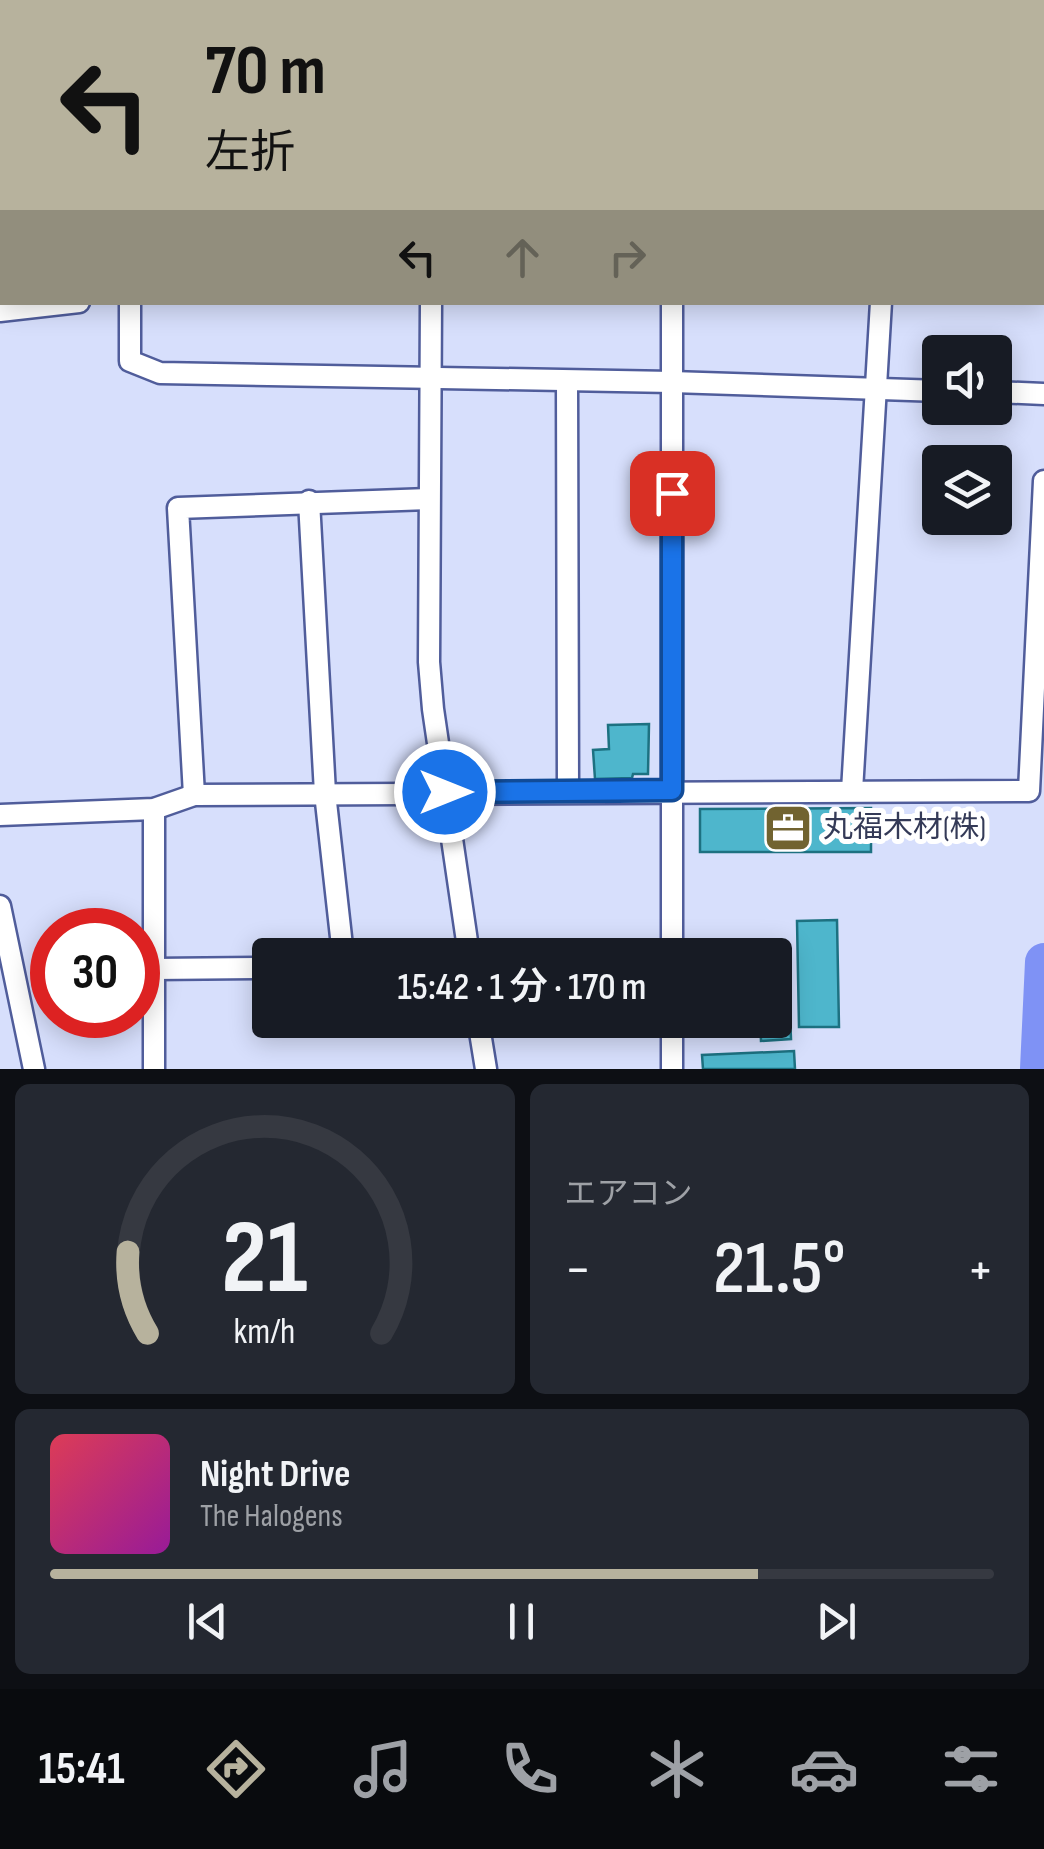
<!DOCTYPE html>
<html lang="ja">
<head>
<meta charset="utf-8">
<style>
	body { margin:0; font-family:"Sofia Sans Condensed","Noto Sans JP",sans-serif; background:#242831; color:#f1f3f6; height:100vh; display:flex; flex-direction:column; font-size:38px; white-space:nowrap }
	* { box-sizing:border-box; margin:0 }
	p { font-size:32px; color:#9ea1a6 }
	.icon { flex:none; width:55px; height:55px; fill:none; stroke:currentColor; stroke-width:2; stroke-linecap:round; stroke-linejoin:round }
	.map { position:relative; height:1069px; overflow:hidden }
	.drawer { display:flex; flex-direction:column; gap:15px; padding:15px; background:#0d0f14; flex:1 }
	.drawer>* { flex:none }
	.guide { position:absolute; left:0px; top:0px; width:1045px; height:305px; box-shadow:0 5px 25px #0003; background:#b7b29d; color:#111; overflow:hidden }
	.fabs { position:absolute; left:922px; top:335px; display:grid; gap:20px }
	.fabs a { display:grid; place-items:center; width:90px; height:90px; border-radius:10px; background:#171b24; box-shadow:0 5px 25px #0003; font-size:50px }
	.speed { position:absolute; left:30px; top:908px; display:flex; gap:20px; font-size:50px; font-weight:700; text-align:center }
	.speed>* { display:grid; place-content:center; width:130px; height:130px; border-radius:50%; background:#171b24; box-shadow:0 5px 25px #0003; line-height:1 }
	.speed .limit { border:15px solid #d22; background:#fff; color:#111 }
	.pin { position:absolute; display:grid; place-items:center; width:85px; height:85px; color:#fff; margin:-42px; border-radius:20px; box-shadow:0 5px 15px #0006 }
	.me { position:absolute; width:110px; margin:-55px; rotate:90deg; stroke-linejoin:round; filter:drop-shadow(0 0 8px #0008) }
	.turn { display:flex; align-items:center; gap:35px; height:210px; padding:0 40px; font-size:45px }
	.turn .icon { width:130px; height:130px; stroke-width:2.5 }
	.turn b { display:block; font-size:70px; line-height:85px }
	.lanes { display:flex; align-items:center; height:95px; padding:0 40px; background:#0003; justify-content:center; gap:50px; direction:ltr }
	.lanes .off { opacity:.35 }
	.big { font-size:75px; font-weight:600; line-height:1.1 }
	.drawer .card { flex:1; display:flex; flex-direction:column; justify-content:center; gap:15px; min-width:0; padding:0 35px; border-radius:15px; background:#242831 }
	.drawer .dial { align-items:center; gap:0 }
	.dial svg { height:260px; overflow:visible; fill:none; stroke:#363941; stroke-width:7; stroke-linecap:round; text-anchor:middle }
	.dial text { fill:#f1f3f6; stroke:none }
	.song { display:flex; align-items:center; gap:30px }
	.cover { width:120px; height:120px; border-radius:15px; background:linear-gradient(135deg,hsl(350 70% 55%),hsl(300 70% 35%)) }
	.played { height:10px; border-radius:5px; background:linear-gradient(90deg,#b7b29d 75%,#363941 75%) }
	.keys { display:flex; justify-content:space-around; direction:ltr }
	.heat { display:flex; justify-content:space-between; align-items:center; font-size:55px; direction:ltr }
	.drawer .tiles { flex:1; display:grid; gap:15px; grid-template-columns:1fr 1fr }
	.card:last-child { grid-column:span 2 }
	.trip { position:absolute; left:252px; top:938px; width:540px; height:100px; border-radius:10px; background:#171b24; box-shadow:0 5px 25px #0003; font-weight:600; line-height:100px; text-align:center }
	.menu { display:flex; height:160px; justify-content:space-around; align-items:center; background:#090b0e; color:#9ea1a6 }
	.menu .icon { width:70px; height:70px }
	.menu .selected { color:#b7b29d }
	.menu b { font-size:45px; color:#f1f3f6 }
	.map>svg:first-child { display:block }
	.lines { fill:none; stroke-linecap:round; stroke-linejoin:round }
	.river { stroke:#7f92f5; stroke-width:38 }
	.building { fill:#4eb6cc; stroke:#1d7181; stroke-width:2.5 }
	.minor-casing { stroke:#505d9b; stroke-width:25 }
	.minor { stroke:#fff; stroke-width:20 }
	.route-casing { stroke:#114b97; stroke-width:25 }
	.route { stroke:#1a73e8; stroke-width:18 }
	.labels { text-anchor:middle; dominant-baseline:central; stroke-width:10; stroke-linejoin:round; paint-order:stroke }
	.poi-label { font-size:30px; fill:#343a57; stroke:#fff; text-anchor:start }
</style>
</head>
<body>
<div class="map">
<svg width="1044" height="1069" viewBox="0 0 1044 1069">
	<rect width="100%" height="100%" fill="#d7dffc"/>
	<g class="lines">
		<path class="river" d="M1039,1069L1044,962"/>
	</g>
	<g class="building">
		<path d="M649,724L648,774H633L632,778L595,779L593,750L609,749L608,725Z"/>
		<path d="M871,808V852H700V809Z"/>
		<path d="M837,920L839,1027H799L797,921Z"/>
		<path d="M787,945L791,1039L761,1041L760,1020H775V955H757V946Z"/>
		<path d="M794,1051L795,1069H703L702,1055Z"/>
	</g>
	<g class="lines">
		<g class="minor-casing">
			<g id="minor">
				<path d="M120,0V2"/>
				<path d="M405,0L406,2"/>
				<path d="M670,0V2"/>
				<path d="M894,0V2"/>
				<path d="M0,26H2"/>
				<path d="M1042,65H1044"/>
				<path d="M130,302V361L160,373L672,382L940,391"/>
				<path d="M431,302L429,662L433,709L469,955"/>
				<path d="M672,302V955"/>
				<path d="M0,311L79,302"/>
				<path d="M567,381L568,791"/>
				<path d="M995,392L1044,394"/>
				<path d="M309,501L325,793L343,955"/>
				<path d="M852,791L881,302"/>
				<path d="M194,795L178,508L429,499"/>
				<path d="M0,815L154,809L194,795L1029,791L1044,481"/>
				<path d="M0,906L34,1069"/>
				<path d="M154,969L270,968"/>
				<path d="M478,1020L486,1069"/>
				<path d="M154,1069V809"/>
				<path d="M672,1069V1020"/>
			</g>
		</g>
		<use href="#minor" class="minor"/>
	</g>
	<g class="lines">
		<g class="route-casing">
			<path id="route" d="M445,792L672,790V493"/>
		</g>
		<use href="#route" class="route"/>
	</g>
	<defs>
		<g id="office-square" transform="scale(2.5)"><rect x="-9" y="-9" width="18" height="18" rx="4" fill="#716330" stroke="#fff"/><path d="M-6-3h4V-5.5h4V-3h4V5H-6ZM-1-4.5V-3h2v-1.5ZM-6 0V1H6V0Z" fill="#fff"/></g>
	</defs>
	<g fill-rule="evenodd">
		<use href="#office-square" x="788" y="828"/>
	</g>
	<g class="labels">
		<g class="poi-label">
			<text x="823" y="828">丸福木材(株)</text>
		</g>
	</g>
</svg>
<div class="fabs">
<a><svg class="icon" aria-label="sound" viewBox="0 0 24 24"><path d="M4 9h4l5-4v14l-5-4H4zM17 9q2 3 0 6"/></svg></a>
<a><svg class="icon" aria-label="layers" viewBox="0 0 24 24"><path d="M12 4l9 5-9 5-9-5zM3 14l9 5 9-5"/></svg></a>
</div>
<div class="speed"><div class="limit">30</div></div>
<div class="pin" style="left:672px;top:493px;background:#d93025"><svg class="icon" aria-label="arrive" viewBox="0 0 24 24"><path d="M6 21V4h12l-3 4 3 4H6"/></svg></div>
<svg class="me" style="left:445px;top:792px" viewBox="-20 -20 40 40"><circle r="17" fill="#1a73e8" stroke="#fff" stroke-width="3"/><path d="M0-11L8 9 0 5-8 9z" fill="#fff"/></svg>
<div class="trip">15:42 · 1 分 · 170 m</div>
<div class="guide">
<div class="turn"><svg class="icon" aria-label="left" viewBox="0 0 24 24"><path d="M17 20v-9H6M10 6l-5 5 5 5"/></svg><div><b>70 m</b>左折</div></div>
<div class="lanes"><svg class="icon" aria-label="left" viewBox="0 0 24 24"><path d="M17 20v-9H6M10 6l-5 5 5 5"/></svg><svg class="icon off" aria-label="ahead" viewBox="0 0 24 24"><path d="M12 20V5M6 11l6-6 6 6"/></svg><svg class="icon off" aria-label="right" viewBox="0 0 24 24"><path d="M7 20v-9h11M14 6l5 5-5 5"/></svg></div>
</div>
</div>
<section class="drawer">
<div class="tiles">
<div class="card dial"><svg viewBox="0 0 100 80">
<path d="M14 69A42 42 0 1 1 86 69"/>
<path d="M14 69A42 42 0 0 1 8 44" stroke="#b7b29d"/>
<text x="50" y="56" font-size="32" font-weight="700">21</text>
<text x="50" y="72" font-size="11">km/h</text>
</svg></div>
<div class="card"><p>エアコン</p>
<div class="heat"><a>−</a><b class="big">21.5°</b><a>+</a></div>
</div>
<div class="card">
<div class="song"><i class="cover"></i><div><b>Night Drive</b><p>The Halogens</p></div></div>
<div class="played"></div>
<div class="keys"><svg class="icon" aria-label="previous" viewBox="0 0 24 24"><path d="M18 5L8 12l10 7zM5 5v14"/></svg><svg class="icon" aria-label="pause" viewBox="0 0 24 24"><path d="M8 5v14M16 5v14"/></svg><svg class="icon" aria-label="next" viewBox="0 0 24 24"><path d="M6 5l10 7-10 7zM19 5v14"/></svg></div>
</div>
</div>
</section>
<nav class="menu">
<b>15:41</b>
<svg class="icon selected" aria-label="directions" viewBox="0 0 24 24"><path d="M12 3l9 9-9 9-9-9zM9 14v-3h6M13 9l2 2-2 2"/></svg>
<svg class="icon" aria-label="music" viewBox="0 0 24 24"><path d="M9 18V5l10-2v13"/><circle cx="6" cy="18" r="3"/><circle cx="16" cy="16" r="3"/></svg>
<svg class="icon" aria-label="phone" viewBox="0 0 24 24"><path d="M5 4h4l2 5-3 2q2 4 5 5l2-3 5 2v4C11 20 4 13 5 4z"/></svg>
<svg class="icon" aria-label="climate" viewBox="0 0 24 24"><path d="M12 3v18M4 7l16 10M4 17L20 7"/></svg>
<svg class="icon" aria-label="car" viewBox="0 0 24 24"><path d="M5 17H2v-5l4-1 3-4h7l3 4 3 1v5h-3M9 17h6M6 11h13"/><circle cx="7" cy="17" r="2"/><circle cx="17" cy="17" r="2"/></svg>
<svg class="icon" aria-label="filters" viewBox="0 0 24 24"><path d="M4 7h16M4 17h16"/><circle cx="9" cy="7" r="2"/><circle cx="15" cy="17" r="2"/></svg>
</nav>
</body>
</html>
